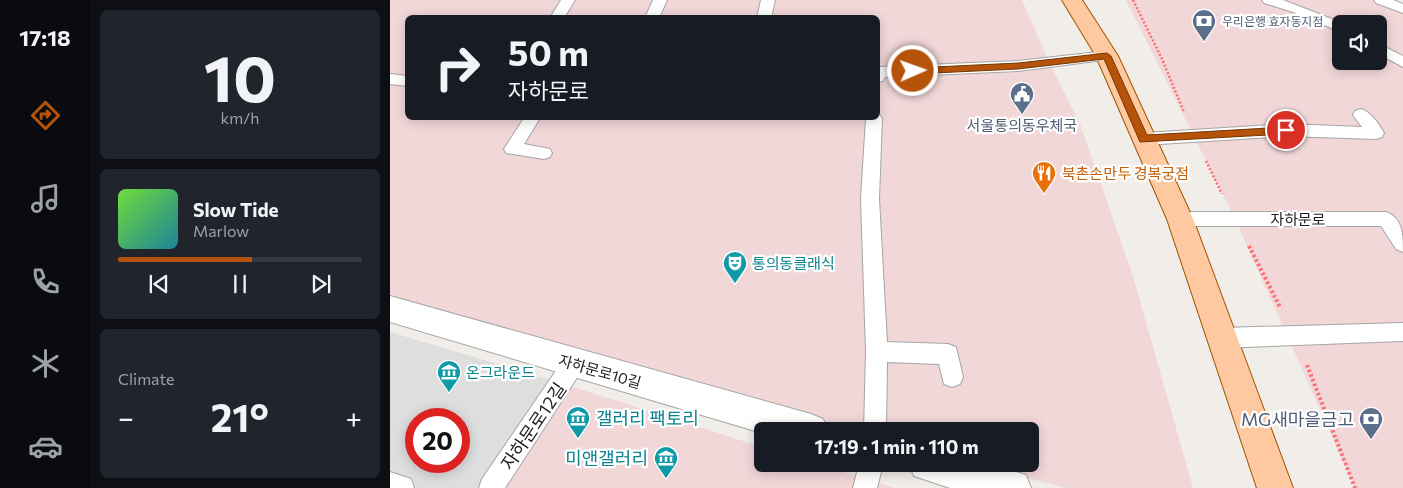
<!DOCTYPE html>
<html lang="en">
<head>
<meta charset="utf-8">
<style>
	body { margin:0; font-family:Commissioner,"Noto Sans KR",sans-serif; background:#20242c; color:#f1f3f6; height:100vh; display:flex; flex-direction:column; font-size:19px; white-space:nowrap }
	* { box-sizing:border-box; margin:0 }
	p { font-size:16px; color:#9ea1a6 }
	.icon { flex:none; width:28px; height:28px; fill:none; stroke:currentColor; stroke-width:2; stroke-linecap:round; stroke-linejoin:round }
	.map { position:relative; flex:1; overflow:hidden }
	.sheet { display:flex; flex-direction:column; gap:10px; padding:10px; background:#0d0f14; width:300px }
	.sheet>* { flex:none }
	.top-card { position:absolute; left:15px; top:15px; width:475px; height:105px; border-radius:8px; box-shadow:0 2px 12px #0003; background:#171b24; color:#f1f3f6; overflow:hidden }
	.controls { position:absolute; left:942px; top:15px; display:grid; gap:10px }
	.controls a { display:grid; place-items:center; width:55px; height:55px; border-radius:8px; background:#171b24; box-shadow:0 2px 12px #0003; font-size:25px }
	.speed { position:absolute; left:15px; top:408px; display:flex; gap:10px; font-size:25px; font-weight:700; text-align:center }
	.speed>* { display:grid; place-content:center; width:65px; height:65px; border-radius:50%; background:#171b24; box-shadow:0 2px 12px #0003; line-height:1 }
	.speed .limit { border:8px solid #d22; background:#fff; color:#111 }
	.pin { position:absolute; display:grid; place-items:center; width:42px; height:42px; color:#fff; margin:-21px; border:2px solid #fff; border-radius:50%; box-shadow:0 1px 5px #0007 }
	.me { position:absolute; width:55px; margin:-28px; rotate:88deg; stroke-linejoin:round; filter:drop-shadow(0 0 4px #0008) }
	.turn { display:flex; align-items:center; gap:18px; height:105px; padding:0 20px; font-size:22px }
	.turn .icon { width:65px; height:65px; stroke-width:2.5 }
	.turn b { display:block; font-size:35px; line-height:42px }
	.big { font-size:38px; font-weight:700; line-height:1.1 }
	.sheet .card { flex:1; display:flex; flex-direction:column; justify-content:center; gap:8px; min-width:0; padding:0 18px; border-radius:8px; background:#20242c }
	.sheet .dial { align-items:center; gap:0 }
	.dial b { font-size:65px; line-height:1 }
	.song { display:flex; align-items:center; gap:15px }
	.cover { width:60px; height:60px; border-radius:8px; background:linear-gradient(135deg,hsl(100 70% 55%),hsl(190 70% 35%)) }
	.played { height:5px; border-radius:2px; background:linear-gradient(90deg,#b45309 55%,#363941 55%) }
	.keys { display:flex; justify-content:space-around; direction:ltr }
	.heat { display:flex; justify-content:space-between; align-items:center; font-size:28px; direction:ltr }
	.trip { position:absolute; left:364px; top:422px; width:285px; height:50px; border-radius:8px; background:#171b24; box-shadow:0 2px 12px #0003; font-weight:700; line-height:50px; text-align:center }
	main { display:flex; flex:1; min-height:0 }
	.tabs { display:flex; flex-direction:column; width:90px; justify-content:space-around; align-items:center; background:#090b0e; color:#9ea1a6 }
	.tabs .icon { width:35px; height:35px }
	.tabs .selected { color:#b45309 }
	.tabs b { font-size:22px; color:#f1f3f6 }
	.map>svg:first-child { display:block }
	.residential { fill:#dfdede; fill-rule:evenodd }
	.commercial { fill:#f2d7d9; fill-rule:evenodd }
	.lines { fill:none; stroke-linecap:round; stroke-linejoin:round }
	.lane-casing { stroke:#a5a5a5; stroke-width:2 }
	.street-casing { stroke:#a5a5a5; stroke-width:2 }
	.primary-casing { stroke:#9e5500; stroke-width:2 }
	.path-far1 { stroke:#fc6e71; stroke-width:2.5; stroke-dasharray:2 2; stroke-linecap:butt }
	.path { stroke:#fc6e71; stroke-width:4; stroke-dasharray:2.5 2.5; stroke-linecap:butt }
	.lane { fill:#fff; fill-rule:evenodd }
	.street { fill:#fff; fill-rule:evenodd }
	.primary { fill:#fec9a0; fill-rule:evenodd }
	.route { fill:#b45309; stroke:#753606 }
	.labels { text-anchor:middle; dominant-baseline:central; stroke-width:4.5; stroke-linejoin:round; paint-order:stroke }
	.far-service-label { font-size:12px; fill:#4e5e75; stroke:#fff; text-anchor:start }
	.service-label { font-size:15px; fill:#4e5e75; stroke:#fff }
	.food-label { font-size:15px; fill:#c56008; stroke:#fff; text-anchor:start }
	.street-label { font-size:15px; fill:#212121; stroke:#fff }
	.culture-label { font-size:15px; fill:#0d838f; stroke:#fff; text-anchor:start }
	.near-culture-label { font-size:18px; fill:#0d838f; stroke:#fff; text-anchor:start }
	.near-service-label { font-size:18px; fill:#4e5e75; stroke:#fff; text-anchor:end }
	.near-street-label { font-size:18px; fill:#212121; stroke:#fff }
</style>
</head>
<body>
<main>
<nav class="tabs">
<b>17:18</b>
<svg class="icon selected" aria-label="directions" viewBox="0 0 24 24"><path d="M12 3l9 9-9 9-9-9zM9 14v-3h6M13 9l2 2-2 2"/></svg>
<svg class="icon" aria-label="music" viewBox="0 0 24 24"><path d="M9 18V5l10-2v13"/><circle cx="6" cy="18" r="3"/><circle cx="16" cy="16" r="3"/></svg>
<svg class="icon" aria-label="phone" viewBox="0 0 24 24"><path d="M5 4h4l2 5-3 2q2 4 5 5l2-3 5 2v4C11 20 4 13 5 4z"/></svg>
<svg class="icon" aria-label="climate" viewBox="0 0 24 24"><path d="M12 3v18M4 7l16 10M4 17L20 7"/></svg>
<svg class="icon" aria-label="car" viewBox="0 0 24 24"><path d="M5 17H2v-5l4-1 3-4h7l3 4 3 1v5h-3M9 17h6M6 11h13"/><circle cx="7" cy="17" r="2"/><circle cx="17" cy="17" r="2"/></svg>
</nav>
<section class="sheet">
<div class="card dial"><b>10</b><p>km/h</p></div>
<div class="card">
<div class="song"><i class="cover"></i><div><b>Slow Tide</b><p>Marlow</p></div></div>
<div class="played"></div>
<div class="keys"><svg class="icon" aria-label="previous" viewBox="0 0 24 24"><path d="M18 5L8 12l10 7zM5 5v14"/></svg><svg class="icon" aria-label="pause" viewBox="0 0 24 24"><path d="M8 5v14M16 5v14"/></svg><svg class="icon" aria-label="next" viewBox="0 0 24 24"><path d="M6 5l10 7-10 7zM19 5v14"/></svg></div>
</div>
<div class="card"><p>Climate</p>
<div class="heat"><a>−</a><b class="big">21°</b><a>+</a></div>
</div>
</section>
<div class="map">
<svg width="1013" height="488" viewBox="0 0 1013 488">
	<rect width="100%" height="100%" fill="#f1ede8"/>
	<path class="residential" d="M0,332L171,383L101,488H0ZM26,419H69V461H26Z"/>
	<g class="commercial">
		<path d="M0,0H632L659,62L690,124L743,276L803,488H676L584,464H640V431H462L172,347L0,299ZM18,18H488V118H18Z"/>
		<path d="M736,0H991L1013,9V488H965L845,219ZM951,24H989V61H951Z"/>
		<path d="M171,383L372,447V464H427L505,488H101Z"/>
	</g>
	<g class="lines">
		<g class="lane-casing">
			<g id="lane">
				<path d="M171,0H185L174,18H160Z"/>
				<path d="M263,0H277L269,18H255Z"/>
				<path d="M371,0H385L381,18H367Z"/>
				<path d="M872,0H893L955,24H951V31L946,30L903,12L874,3Z"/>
				<path d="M984,0H1003L1013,4V13L986,3Z"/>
				<path d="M989,44L1013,56V67L989,54Z"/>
				<path d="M717,51L722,53L724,56L722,59L628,71L495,77L493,81L488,82V67L628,61Z"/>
				<path d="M0,74L18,76V86L0,84Z"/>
				<path d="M971,109C981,112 989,124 994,133L992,137L986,139L896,136L754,145L748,143L746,139L748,135L754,133L896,124L972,127L963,115L965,111Z"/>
				<path d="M488,113L492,118L489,199L497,342L558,344L566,347L573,377L570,384L562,387L554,384L549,364L497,362L496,431H474L476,352L471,199L476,118H488Z"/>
				<path d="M134,118H150L134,144L160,149L162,153L160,157L154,159L116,153L114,149Z"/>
				<path d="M790,212H996C1013,218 1013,236 1013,252L1006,249L991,226H790L784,224L781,219L784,214Z"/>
				<path d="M1013,323V341L831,348L824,345L821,338L824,331L831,328Z"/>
				<path d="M184,353L192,356L195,363L192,370L115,488H89L92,479L176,356Z"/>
				<path d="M469,464H493L487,488H463Z"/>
				<path d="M0,472L21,479L24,488H0Z"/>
			</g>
		</g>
		<g class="street-casing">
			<g id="street">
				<path d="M0,296L421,414L433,419L438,431H372V433L0,322Z"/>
				<path d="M519,464H599L636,475L641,488H560L524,476Z"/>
			</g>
		</g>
		<g class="primary-casing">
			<path id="primary" d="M672,0H692L728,56L803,219L903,488H867L777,219L706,56Z"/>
		</g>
		<g class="path-far1">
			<path d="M743,0L772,59L794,112"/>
			<path d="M816,161L832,194"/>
		</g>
		<g class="path">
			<path d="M859,246L890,307"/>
			<path d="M917,365L965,488"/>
		</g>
		<use href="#lane" class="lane"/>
		<use href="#street" class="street"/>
		<use href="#primary" class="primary"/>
	</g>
	<path class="route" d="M717,53L721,56L757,135L896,127L901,130L896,134L750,142L714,59L628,69L523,74L518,71L523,68L628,63Z"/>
	<defs>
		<g id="bank-pin" transform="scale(1.25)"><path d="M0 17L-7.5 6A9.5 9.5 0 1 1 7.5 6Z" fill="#5c6f8a" stroke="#fff"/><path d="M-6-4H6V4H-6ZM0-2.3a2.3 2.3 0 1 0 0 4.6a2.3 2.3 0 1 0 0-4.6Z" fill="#fff"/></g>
		<g id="civic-pin" transform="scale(1.25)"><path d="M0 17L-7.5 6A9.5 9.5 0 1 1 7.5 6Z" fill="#5c6f8a" stroke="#fff"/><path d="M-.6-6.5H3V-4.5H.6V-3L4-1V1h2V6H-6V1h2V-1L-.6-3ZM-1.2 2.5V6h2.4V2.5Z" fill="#fff"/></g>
		<g id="restaurant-pin" transform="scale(1.25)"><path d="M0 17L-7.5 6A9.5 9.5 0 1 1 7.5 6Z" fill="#e8710a" stroke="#fff"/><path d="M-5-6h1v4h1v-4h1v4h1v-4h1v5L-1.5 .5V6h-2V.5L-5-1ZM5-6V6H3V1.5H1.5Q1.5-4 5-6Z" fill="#fff"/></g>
		<g id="theatre-pin" transform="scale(1.25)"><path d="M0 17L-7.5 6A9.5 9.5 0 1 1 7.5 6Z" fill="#0f9aa8" stroke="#fff"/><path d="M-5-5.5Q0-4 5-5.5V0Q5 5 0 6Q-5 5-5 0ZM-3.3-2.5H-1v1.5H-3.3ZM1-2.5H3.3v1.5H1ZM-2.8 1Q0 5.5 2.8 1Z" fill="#fff"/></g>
		<g id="museum-pin" transform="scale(1.25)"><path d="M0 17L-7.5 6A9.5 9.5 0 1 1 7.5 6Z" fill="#0f9aa8" stroke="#fff"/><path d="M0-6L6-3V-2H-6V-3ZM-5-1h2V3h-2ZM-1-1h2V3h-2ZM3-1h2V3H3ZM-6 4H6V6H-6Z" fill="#fff"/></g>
	</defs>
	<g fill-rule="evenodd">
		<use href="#bank-pin" x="814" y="21"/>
		<use href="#civic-pin" x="632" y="94"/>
		<use href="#restaurant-pin" x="654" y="173"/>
		<use href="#theatre-pin" x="345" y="263"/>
		<use href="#museum-pin" x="59" y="372"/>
		<use href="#museum-pin" x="188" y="418"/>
		<use href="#bank-pin" x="981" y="419"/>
		<use href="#museum-pin" x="276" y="458"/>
	</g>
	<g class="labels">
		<g class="far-service-label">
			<text x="832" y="21">우리은행 효자동지점</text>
		</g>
		<g class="service-label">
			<text x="632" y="125">서울통의동우체국</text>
		</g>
		<g class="food-label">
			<text x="672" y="173">북촌손만두 경복궁점</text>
		</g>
		<g class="street-label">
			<text x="908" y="219">자하문로</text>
			<text transform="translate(210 371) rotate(16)">자하문로10길</text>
		</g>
		<g class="culture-label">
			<text x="362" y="263">통의동클래식</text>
			<text x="76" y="372">온그라운드</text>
		</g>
		<g class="near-culture-label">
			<text x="206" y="418">갤러리 팩토리</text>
			<text x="258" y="458" text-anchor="end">미앤갤러리</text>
		</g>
		<g class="near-service-label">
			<text x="964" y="419">MG새마을금고</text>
		</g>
		<g class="near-street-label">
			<text transform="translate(143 426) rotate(-56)">자하문로12길</text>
		</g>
	</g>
</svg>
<div class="controls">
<a><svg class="icon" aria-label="sound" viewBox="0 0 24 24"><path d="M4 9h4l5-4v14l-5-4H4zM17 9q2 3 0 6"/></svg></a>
</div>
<div class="speed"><div class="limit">20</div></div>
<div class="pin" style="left:896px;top:130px;background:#d93025"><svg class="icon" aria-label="arrive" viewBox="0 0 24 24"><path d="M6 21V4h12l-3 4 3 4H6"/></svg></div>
<svg class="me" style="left:523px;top:71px" viewBox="-20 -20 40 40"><circle r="17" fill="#b45309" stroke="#fff" stroke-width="3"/><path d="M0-11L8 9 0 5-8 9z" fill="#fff"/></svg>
<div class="trip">17:19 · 1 min · 110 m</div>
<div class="top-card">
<div class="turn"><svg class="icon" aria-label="right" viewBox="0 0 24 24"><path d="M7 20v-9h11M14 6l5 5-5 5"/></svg><div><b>50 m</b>자하문로</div></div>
</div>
</div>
</main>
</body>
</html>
